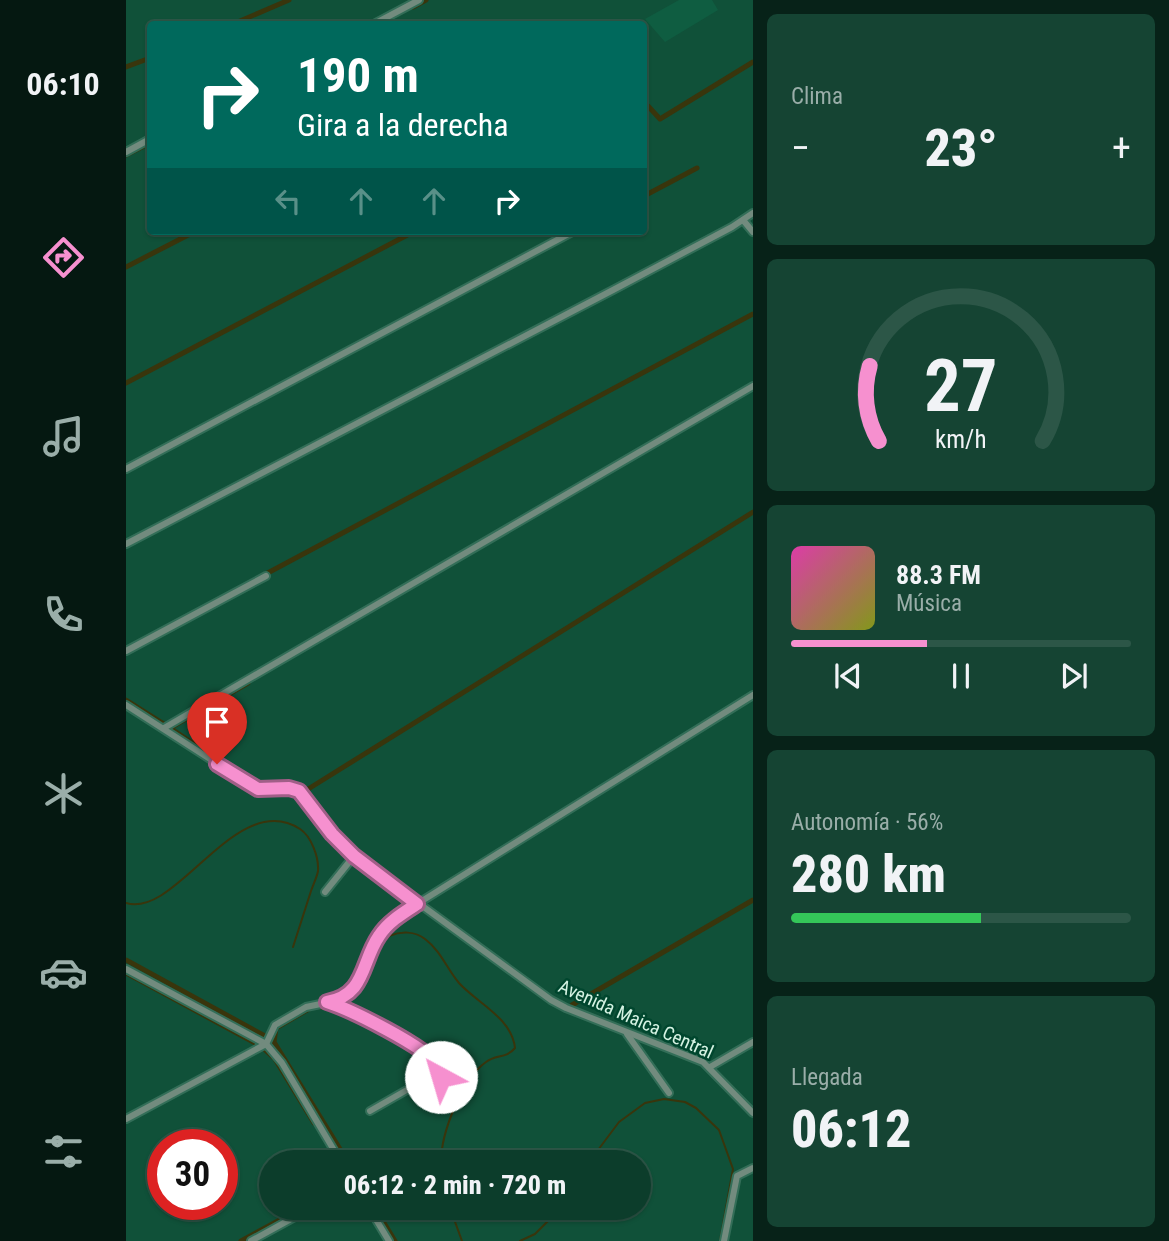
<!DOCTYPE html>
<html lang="es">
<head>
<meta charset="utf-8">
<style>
	body { margin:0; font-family:"Roboto Condensed",sans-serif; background:#154433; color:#f1f3f6; height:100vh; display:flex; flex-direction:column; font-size:26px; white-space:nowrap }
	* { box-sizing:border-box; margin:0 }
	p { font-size:23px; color:#9aaea9 }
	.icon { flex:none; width:38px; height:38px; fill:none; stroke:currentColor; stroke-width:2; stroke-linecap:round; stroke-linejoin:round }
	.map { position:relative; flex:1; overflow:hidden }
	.details { display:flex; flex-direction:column; gap:14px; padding:14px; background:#072218; width:416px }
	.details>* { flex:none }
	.hud { position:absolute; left:21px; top:21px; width:500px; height:214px; border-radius:7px; box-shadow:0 2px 5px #0004,0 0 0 2px #2c5647; background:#00695c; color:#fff; overflow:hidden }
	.speed { position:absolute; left:21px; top:1129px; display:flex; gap:14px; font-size:35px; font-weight:700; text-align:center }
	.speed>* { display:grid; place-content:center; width:91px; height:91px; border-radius:50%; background:#0c3d2b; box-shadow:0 2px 5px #0004,0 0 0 2px #2c5647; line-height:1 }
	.speed .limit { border:10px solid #d22; background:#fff; color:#111 }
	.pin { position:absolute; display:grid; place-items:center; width:60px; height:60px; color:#fff; margin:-72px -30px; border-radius:50% 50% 50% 0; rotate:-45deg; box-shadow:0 0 7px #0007 }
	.pin .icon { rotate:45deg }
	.me { position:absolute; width:77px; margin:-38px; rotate:321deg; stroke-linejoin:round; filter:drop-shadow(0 0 5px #0008) }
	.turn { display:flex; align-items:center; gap:24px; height:147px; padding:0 35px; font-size:32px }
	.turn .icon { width:91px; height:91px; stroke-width:2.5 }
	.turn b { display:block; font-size:49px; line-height:60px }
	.lanes { display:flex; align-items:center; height:66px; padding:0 35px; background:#0003; justify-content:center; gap:35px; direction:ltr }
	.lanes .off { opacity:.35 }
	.big { font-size:52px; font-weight:800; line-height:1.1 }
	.details .card { flex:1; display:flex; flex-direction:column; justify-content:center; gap:10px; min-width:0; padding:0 24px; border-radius:10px; background:#154433 }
	.details .dial { align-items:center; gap:0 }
	.dial svg { height:182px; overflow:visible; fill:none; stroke:#2c5647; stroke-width:7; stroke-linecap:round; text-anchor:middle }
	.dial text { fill:#f1f3f6; stroke:none }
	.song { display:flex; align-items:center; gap:21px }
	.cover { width:84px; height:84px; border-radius:10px; background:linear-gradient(135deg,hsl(320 70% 55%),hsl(70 70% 35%)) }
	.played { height:7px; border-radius:4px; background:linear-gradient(90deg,#f690cf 40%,#2c5647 40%) }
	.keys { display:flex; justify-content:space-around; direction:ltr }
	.heat { display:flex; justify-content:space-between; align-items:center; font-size:38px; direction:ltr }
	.charge { height:10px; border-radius:5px; background:linear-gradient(90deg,#34c759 56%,#2c5647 0) }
	.trip { position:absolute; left:133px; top:1150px; width:392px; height:70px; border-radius:35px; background:#0c3d2b; box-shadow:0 2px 5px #0004,0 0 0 2px #2c5647; font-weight:800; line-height:70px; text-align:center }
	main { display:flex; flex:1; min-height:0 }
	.menu { display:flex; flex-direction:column; width:126px; justify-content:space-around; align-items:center; background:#051811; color:#9aaea9 }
	.menu .icon { width:49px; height:49px }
	.menu .current { color:#f690cf }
	.menu b { font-size:32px; color:#f1f3f6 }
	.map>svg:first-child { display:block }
	.built { fill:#0f5d41 }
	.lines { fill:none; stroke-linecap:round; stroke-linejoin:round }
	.stream { stroke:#39350c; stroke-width:2 }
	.canal { stroke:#39350c; stroke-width:5 }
	.minor-casing { stroke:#336e58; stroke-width:10 }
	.minor { stroke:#728b7e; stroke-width:6 }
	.route-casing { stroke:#a05e87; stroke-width:18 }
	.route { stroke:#f690cf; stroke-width:12 }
	.labels { text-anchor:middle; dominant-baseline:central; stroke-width:5; stroke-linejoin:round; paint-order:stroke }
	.street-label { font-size:19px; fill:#d5f3e3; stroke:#00462e }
</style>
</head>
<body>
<main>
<nav class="menu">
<b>06:10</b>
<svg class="icon current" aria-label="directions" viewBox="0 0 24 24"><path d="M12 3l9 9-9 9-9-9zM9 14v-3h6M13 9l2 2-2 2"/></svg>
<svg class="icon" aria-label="music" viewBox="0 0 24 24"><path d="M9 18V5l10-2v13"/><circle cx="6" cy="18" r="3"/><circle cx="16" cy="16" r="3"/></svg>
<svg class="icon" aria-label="phone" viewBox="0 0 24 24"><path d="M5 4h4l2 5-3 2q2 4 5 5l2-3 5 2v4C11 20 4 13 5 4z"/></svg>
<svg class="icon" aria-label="climate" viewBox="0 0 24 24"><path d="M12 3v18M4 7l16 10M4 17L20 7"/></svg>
<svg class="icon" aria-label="car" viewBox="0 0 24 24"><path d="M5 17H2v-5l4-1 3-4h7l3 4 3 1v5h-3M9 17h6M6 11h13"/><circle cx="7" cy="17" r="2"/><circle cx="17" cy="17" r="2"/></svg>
<svg class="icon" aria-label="filters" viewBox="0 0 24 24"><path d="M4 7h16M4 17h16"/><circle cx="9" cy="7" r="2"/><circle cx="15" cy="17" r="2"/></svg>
</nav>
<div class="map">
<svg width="627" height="1241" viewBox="0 0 627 1241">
	<rect width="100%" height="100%" fill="#105139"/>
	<path class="built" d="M553,0H586L592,10L539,42L519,19Z"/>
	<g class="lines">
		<g class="stream">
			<path d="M0,903C51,919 110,788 174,829C185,836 193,857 192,871C191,877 187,885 185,891C179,910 173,928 167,947"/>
			<path d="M226,997L237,986L258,941L263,936C275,931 289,931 299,939C315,951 321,969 333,983C351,1003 386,1018 389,1048C380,1059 370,1054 360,1062C336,1079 315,1133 315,1162"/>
			<path d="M463,1162L493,1122L519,1103L538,1099L559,1102L570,1108L593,1130L607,1169L594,1241"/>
			<path d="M324,1208L336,1241"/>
			<path d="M394,1241L409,1234L435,1208"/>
		</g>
		<g class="canal">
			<path d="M287,7L300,0"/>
			<path d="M107,24L163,0"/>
			<path d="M0,67L24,58"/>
			<path d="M518,108L522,106L534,119L627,62"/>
			<path d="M0,155L24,143"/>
			<path d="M518,196L571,168"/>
			<path d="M0,267L70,231"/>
			<path d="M0,383L289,231"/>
			<path d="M136,576L627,314"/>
			<path d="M122,683L44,728L122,780C140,787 158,782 176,788"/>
			<path d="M0,700L38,724"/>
			<path d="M179,791L627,512"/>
			<path d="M0,960L139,1036"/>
			<path d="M0,973L131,1044"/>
			<path d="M446,1005L627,900"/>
			<path d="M213,1009L188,1006L150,1028L148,1042L222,1162"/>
			<path d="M137,1048L149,1059L188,1123"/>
			<path d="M249,1208L269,1241"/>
			<path d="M115,1241L176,1208"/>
		</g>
		<g class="minor-casing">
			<g id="minor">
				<path d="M248,24L293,0"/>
				<path d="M0,152L24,139"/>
				<path d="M617,220L627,232"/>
				<path d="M0,469L448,231"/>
				<path d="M0,544L487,290L606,227L627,213"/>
				<path d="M0,651L140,576"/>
				<path d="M0,705L126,786L132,789L163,788L173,791L206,834L228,856L425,1000L440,1008L577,1062L627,1113"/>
				<path d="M38,728L627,386"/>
				<path d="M199,892L228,856"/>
				<path d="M0,969L140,1044L156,1063L215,1162"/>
				<path d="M204,1003C224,1009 307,1051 314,1069C317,1078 312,1092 311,1102"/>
				<path d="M501,1034L543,1093"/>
				<path d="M584,1067L627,1042"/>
				<path d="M244,1111L314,1071"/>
				<path d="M0,1119L140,1044L149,1025L180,1007L214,1000L220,995L232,982L253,935L262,925L291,904L627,695"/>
				<path d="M243,1208L263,1241"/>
				<path d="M125,1241L185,1208"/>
				<path d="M598,1241L611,1176L627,1168"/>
			</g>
		</g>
		<use href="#minor" class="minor"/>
	</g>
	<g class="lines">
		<g class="route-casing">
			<path id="route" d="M91,764L132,789L163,788L173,791L206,834L228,856L291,904C277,913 262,922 253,936C235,962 240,995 201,1002C223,1009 301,1047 312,1066C315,1071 314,1072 315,1077"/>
		</g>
		<use href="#route" class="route"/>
	</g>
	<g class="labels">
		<g class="street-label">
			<text transform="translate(510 1019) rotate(24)">Avenida Maica Central</text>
		</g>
	</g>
</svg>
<div class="speed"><div class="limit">30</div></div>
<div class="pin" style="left:91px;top:764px;background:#d93025"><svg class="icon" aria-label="arrive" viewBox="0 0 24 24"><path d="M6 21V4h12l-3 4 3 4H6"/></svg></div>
<svg class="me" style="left:315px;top:1077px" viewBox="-20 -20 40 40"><circle r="19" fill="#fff"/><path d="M0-13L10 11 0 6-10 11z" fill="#f690cf"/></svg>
<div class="trip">06:12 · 2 min · 720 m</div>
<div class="hud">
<div class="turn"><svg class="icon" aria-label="right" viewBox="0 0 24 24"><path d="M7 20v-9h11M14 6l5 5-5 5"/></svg><div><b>190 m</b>Gira a la derecha</div></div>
<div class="lanes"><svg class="icon off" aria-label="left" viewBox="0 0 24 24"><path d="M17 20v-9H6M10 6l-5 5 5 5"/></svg><svg class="icon off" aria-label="ahead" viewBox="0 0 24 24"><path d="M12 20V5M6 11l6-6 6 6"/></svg><svg class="icon off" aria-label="ahead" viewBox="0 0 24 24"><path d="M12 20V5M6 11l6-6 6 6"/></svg><svg class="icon" aria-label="right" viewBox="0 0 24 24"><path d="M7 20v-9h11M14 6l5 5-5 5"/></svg></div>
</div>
</div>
<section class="details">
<div class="card"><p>Clima</p>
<div class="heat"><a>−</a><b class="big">23°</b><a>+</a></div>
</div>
<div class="card dial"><svg viewBox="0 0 100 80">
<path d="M14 69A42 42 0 1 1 86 69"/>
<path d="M14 69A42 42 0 0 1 10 36" stroke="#f690cf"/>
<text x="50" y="56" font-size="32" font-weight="700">27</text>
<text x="50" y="72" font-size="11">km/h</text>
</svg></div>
<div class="card">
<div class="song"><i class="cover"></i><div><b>88.3 FM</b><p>Música</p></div></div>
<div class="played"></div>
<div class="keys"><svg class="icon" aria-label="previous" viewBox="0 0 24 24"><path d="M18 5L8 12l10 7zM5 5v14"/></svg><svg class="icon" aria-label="pause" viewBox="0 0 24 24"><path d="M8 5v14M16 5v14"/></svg><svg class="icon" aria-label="next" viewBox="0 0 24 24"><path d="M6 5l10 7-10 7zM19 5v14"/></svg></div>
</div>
<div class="card"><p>Autonomía · 56%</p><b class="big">280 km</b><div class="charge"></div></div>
<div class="card"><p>Llegada</p><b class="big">06:12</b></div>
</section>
</main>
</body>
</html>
